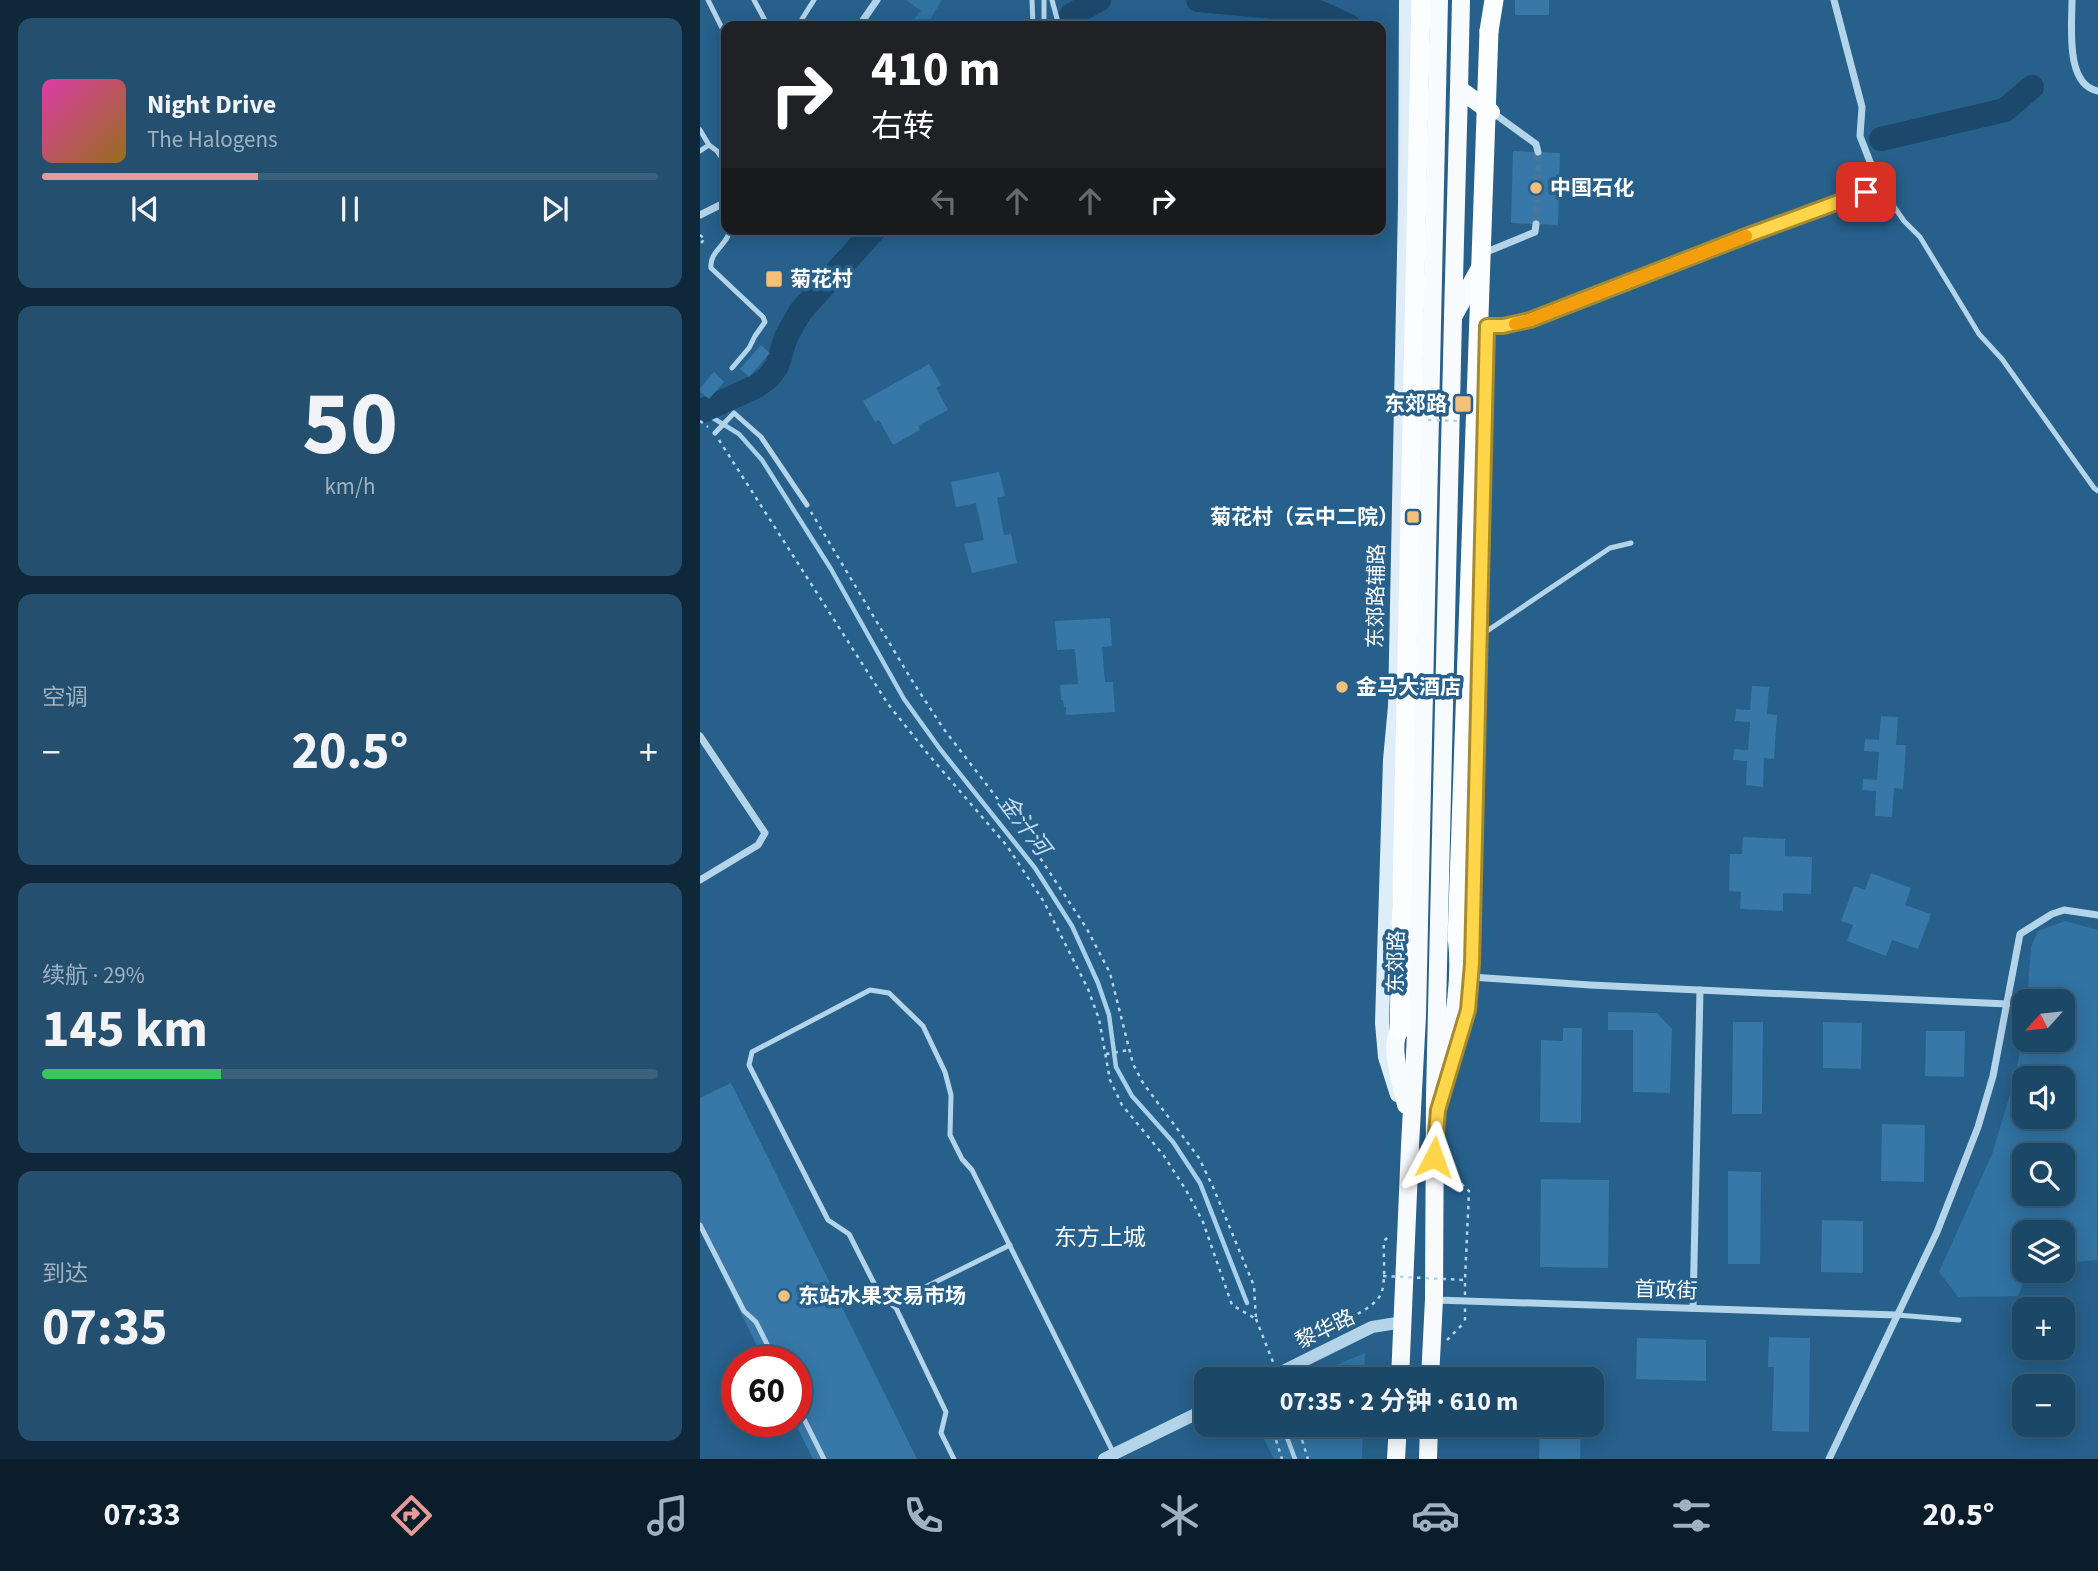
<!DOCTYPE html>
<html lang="zh">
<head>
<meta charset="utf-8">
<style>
	body { margin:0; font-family:"Source Sans 3","Noto Sans SC",sans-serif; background:#254f6e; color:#f1f3f6; height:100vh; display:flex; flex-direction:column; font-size:26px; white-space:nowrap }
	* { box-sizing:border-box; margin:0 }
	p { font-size:23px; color:#a0b2c0 }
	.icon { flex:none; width:38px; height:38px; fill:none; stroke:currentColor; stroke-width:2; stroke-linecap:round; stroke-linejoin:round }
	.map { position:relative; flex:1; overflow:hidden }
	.side { display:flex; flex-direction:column; gap:18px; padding:18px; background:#0f2839; width:700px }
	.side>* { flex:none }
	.banner { position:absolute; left:21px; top:21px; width:665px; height:214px; border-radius:14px; box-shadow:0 4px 18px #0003,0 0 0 2px #3a607c; background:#202124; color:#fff; overflow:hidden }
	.needle { width:46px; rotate:243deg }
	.controls { position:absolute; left:1312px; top:989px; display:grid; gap:14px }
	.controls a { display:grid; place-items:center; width:63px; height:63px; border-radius:14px; background:#1c4868; box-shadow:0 4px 18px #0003,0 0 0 2px #3a607c; font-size:35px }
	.speed { position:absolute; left:21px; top:1346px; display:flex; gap:14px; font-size:35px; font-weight:700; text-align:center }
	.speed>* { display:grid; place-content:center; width:91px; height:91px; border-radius:50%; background:#1c4868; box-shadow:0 4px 18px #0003,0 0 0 2px #3a607c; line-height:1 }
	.speed .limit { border:10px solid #d22; background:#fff; color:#111 }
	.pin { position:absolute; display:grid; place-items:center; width:60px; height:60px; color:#fff; margin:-30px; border-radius:14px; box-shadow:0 4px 10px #0006 }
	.me { position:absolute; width:77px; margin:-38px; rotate:4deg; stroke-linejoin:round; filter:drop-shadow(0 0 5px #0008) }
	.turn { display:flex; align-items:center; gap:24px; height:147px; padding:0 35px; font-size:32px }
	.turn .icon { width:91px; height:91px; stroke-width:2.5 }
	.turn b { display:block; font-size:49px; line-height:60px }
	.lanes { display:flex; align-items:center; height:66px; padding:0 35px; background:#0003; justify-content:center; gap:35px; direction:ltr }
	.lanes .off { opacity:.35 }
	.big { font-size:52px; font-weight:700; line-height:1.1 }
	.side .widget { flex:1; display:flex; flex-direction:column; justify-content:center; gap:10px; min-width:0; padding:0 24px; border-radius:14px; background:#254f6e }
	.side .dial { align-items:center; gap:0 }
	.dial b { font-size:91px; line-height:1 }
	.song { display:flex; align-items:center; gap:21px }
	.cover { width:84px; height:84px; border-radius:10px; background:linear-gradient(135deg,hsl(320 70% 55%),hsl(40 70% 35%)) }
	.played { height:7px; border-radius:4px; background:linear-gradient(90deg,#e69b98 35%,#3a607c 35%) }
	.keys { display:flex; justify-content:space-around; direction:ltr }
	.heat { display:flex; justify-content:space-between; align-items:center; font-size:38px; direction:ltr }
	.charge { height:10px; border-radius:5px; background:linear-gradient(90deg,#34c759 29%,#3a607c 0) }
	.trip { position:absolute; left:494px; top:1367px; width:410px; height:70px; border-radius:14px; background:#1c4868; box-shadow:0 4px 18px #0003,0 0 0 2px #3a607c; font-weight:700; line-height:70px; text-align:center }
	.tab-bar { display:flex; height:112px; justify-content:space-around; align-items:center; background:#0b1d2a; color:#a0b2c0 }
	.tab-bar .icon { width:49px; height:49px }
	.tab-bar .on { color:#e69b98 }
	.tab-bar b { font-size:32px; color:#f1f3f6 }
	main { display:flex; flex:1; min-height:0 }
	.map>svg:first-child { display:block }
	.green { fill:#3173a3; fill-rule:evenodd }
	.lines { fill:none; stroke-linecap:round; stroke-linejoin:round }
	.stream { stroke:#a9d0ea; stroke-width:4.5 }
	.river { stroke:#1b486b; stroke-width:24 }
	.building { fill:#3778a8 }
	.minor-tunnel { stroke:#47789c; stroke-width:7; stroke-dasharray:7 3.5; stroke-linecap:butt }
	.path { stroke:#b4d4ea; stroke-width:2.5; stroke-dasharray:3.5 5; stroke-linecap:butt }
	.service { stroke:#b4d4ea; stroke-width:5 }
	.minor { stroke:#b4d4ea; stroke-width:7 }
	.tertiary { stroke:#b4d4ea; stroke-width:12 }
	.secondary { stroke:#dfedf8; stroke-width:14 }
	.primary { stroke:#f8fbfe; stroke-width:18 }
	.trunk { stroke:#fcfdfe; stroke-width:19 }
	.path-bridge { stroke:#b4d4ea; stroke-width:2.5; stroke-dasharray:3.5 5; stroke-linecap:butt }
	.primary-bridge { stroke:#f8fbfe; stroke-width:18 }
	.trunk-bridge { stroke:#fcfdfe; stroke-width:19 }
	.route-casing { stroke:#a68a30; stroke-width:18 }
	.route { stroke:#ffd54a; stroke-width:12 }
	.slow { stroke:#f59e0b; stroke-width:12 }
	.poi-dot { fill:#f3bf79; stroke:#26608b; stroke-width:2.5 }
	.labels { text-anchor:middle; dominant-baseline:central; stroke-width:7; stroke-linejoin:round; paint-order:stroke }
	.poi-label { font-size:21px; font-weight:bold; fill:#fff; stroke:#26608b; text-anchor:start }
	.street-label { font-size:21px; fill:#fff; stroke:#26608b }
	.water-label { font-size:23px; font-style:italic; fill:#c0ddf1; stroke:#26608b }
	.neighbourhood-label { font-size:23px; fill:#fff; stroke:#26608b }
</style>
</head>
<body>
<main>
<section class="side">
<div class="widget">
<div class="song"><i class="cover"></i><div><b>Night Drive</b><p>The Halogens</p></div></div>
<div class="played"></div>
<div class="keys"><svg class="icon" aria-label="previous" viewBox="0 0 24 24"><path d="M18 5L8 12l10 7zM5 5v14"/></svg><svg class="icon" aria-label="pause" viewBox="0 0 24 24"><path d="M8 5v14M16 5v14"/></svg><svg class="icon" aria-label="next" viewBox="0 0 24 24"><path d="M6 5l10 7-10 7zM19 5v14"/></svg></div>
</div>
<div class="widget dial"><b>50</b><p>km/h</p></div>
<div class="widget"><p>空调</p>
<div class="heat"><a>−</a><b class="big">20.5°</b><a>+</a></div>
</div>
<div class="widget"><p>续航 · 29%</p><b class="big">145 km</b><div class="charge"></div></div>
<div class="widget"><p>到达</p><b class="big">07:35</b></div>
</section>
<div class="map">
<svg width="1398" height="1459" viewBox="0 0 1398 1459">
	<rect width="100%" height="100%" fill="#26608b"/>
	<g class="green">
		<path d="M206,0H242L226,26H208L221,11Z"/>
		<path d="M1365,921L1398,930L1397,1260L1363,1263V1232H1325V1270L1328,1271L1318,1296L1258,1297L1239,1272L1292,1154L1316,1075L1325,1016V1040H1363V1001H1327L1331,947L1338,931ZM1325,1078H1363V1116H1325ZM1325,1155H1363V1194H1325Z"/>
		<path d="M665,1353L664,1379H603Z"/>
		<path d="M557,1425H663L662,1459H574Z"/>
	</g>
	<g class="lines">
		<g class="stream">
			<path d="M0,410L39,434L62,460L131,569L204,699L240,749L335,868L372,926L398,983L409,1015L416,1067L432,1096L473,1142L500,1183L547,1303"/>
			<path d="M582,1424L595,1459"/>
		</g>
		<g class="river">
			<path d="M498,0L616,11L649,26"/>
			<path d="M371,15L399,0"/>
			<path d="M1181,139L1305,110L1332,87"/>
			<path d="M2,411L57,386L69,377L77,366L86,337L100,312L175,229"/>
		</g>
	</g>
	<g class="building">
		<rect x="815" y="0" width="34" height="15"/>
		<path d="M813,151L860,153L858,225L811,223Z"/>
		<path d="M61,345L70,353L49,377L40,369Z"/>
		<path d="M229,364L241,385L236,388L248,410L218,426L220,430L193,445L179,420L175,422L163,401Z"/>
		<path d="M14,372L24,382L9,399L0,392V388Z"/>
		<path d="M299,472L305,496L297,498L304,535L311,534L317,563L272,573L264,544L284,540L276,503L256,507L251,482Z"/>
		<path d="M410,618L412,646L402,647L405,682H413L415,712L366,715V707H364L363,700H361L360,685L378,684L375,649L357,650L355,621Z"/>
		<path d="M1052,686L1069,687L1067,714L1077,715L1074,759L1064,758L1063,787L1046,785L1047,761L1033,760L1034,749L1048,750L1050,722L1035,721L1036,709L1050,710Z"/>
		<path d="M1181,716L1198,717L1196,745H1206L1203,789L1194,788L1192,817L1175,816L1176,791L1162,790L1163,779L1177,780L1179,752L1164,751L1165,739L1179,740Z"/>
		<path d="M1043,837L1085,839V856L1112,857L1111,894L1083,893V911L1040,909L1041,892L1029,891L1030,854H1042Z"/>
		<path d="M1171,873L1211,888L1205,905L1231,914L1218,949L1192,940L1186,956L1147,941L1153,925L1141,921L1154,886L1165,890Z"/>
		<path d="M908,1012L957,1013L972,1029L970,1093L933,1092V1030H908Z"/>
		<path d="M1033,1022H1063L1062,1114H1032Z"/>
		<path d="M1123,1022L1162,1023L1161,1069L1123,1068Z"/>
		<path d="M863,1028H882L881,1123L840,1122L841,1040L863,1041Z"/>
		<path d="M1226,1031H1265L1264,1077L1225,1076Z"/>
		<path d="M31,1083L217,1459H113L94,1421H96V1362H65L0,1230V1098Z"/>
		<path d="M1182,1124L1225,1125L1224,1182L1181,1181Z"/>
		<path d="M1028,1171L1061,1172L1060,1264H1028Z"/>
		<path d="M841,1179L909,1180L908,1268L840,1267Z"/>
		<path d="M1122,1220L1163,1221V1273L1121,1272Z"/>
		<path d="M1069,1337L1110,1338L1109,1432L1072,1431L1074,1367H1068Z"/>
		<path d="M937,1338L1006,1340V1381L936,1379Z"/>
		<path d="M651,1367H670L669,1379H651Z"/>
		<path d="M841,1374L882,1375V1379H841Z"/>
		<path d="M840,1424H881L880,1459H839Z"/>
	</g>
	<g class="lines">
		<path class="minor-tunnel" d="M836,224L838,152"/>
		<g class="path">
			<path d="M0,235L5,239L0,244"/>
			<path d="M0,421L8,427"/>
			<path d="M19,440L188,704L228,754L307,846L344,902L388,989L399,1019L410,1080L422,1105L464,1156L486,1190L503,1222L532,1305L556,1319L554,1286L513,1187L499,1158L443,1083L433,1064L410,973L387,929L323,832L243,728L211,679L111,512"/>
			<path d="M406,1054L429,1050"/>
			<path d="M749,1172L769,1191L765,1280"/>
			<path d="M556,1319L573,1362"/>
			<path d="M631,1332L633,1326C648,1318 677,1308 682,1291C686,1276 683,1257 684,1241L690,1235"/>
			<path d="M747,1340L765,1322"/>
			<path d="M571,1424L582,1459"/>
			<path d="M597,1424L608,1459"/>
		</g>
		<g class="service">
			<path d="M8,0L26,36"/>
			<path d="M54,0L68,26"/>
			<path d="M332,0L333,26"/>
			<path d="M352,0L359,26"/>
			<path d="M102,19L114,0"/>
			<path d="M344,26V0"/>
			<path d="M0,130L9,145L0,151"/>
			<path d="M9,145L17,151L26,164"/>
			<path d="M1179,185L1204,221L1220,237L1279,334L1302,359L1394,488L1398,491"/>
			<path d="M22,204L26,220"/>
			<path d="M30,229C29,244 9,251 11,268L63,317L65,322L55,336L49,348L32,368"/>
			<path d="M15,433L34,413L61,437L107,505"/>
			<path d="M784,633L910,548L931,543"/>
			<path d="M0,1225L44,1311L56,1322L76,1362"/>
			<path d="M191,1304L310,1245"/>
			<path d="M1197,1315L1259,1320"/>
			<path d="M96,1403L124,1459"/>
			<path d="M254,1459L241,1433L246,1412L196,1308L180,1295L149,1234L128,1220L49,1065L52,1052L170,990L189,993L223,1026L245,1072L251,1095L250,1135L262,1159L272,1170L414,1454"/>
		</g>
		<g class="minor">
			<path d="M1372,0C1372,26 1365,85 1398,91"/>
			<path d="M159,26L177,0"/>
			<path d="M792,112L836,144L838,152"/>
			<path d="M0,215L22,204L26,199"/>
			<path d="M789,251L835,232L836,224"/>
			<path d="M787,326H803L830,320L1046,236L1166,193L1179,185L1160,136L1162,107L1134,0"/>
			<path d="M0,736L65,833L58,845L0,880"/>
			<path d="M771,977L890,985L1307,1004"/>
			<path d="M736,1300L1197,1315"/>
			<path d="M993,1308L1000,990"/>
			<path d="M1129,1459L1237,1232L1278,1127L1293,1076L1320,934L1352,914L1364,910L1398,915"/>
		</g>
		<g class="tertiary">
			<path d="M567,1379L672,1327L703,1322"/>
			<path d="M404,1459L506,1409"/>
		</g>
		<g class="secondary">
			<path d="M697,1095L685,1057L682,1023L690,760L695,706L705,204L706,0"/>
			<path d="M739,1105L763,1029L771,989L772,964L787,360"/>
		</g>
		<g class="primary">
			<path d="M761,0L759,89L791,112"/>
			<path d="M699,1031C689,1047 702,1086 706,1105"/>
			<path d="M744,1072C752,1028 762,985 757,940"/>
			<path d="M700,1379L710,1146L717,1016L739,0"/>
			<path d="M730,1379L734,1299L735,1096L753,317L781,266"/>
			<path d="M696,1459L698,1424"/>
			<path d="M728,1459L729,1424"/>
		</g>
		<path class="trunk" d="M789,31L794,0"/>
		<g class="path-bridge">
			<path d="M728,420L760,421"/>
			<path d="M683,1276L765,1280V1322"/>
		</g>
		<path class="primary-bridge" d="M753,317L759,89"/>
		<g class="trunk-bridge">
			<path d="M757,940L789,31"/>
			<path d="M699,1031L721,0"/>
		</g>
	</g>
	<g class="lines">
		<g class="route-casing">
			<path id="route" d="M734,1157L738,1110L768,1010L772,964L787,326H803L830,320L1046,236L1166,192"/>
		</g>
		<use href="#route" class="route"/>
		<path class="slow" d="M815,324L830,320L1046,236"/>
	</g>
	<g class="poi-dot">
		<circle cx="836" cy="188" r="7"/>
		<rect x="65" y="270" width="18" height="18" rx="3.5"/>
		<rect x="754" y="395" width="18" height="18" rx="3.5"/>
		<rect x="706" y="510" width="14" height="14" rx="3.5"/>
		<circle cx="642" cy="687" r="7"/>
		<circle cx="84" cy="1296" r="7"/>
	</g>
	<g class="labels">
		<g class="poi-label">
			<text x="850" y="188">中国石化</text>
			<text x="90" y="279">菊花村</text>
			<text x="747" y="404" text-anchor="end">东郊路</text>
			<text x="699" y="517" text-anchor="end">菊花村（云中二院）</text>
			<text x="656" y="687">金马大酒店</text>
			<text x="98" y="1296">东站水果交易市场</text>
		</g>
		<g class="street-label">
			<text transform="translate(676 596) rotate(-89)">东郊路辅路</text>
			<text transform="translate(696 962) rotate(-89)">东郊路</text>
			<text transform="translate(966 1290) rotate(2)">首政街</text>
			<text transform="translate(625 1329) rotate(-26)">黎华路</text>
		</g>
		<g class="water-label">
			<text transform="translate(324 825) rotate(53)">金汁河</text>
		</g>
		<g class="neighbourhood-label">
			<text x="400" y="1237">东方上城</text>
		</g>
	</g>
</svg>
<div class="controls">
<a><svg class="needle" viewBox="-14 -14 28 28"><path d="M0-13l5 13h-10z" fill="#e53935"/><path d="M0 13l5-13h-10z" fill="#a0b2c0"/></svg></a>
<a><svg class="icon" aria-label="sound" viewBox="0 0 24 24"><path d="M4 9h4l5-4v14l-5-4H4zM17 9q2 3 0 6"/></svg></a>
<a><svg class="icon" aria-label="search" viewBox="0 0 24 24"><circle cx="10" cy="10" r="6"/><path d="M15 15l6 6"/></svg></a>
<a><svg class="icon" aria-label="layers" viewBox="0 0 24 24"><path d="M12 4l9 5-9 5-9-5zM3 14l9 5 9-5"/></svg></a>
<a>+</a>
<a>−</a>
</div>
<div class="speed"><div class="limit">60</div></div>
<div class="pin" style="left:1166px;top:192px;background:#d93025"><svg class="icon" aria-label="arrive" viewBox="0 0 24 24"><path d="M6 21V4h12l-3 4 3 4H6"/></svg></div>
<svg class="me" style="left:734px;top:1157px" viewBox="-20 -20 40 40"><path d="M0-17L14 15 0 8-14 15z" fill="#ffd54a" stroke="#fff" stroke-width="4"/></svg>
<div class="trip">07:35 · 2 分钟 · 610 m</div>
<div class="banner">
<div class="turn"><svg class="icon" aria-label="right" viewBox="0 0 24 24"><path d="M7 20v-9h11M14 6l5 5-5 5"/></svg><div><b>410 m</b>右转</div></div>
<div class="lanes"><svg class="icon off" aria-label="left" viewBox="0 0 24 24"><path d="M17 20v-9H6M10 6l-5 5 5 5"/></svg><svg class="icon off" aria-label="ahead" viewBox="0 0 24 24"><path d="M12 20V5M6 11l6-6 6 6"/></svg><svg class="icon off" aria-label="ahead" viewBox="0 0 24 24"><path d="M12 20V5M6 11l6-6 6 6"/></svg><svg class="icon" aria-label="right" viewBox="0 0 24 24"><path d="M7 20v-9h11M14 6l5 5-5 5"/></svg></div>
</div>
</div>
</main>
<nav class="tab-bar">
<b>07:33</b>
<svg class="icon on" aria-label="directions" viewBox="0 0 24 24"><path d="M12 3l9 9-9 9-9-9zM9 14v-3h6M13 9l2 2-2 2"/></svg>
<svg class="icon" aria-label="music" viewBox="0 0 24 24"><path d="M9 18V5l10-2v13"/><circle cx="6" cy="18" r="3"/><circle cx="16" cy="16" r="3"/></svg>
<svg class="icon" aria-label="phone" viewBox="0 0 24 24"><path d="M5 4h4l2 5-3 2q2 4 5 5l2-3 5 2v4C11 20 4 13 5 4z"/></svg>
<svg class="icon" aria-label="climate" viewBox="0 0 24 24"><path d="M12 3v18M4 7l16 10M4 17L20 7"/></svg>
<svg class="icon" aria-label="car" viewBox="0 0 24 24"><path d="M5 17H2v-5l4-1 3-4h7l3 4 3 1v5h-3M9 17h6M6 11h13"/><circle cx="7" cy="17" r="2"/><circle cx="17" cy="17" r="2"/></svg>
<svg class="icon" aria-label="filters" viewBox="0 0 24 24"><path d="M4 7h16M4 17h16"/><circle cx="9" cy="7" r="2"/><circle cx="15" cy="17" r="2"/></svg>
<b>20.5°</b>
</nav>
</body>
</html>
